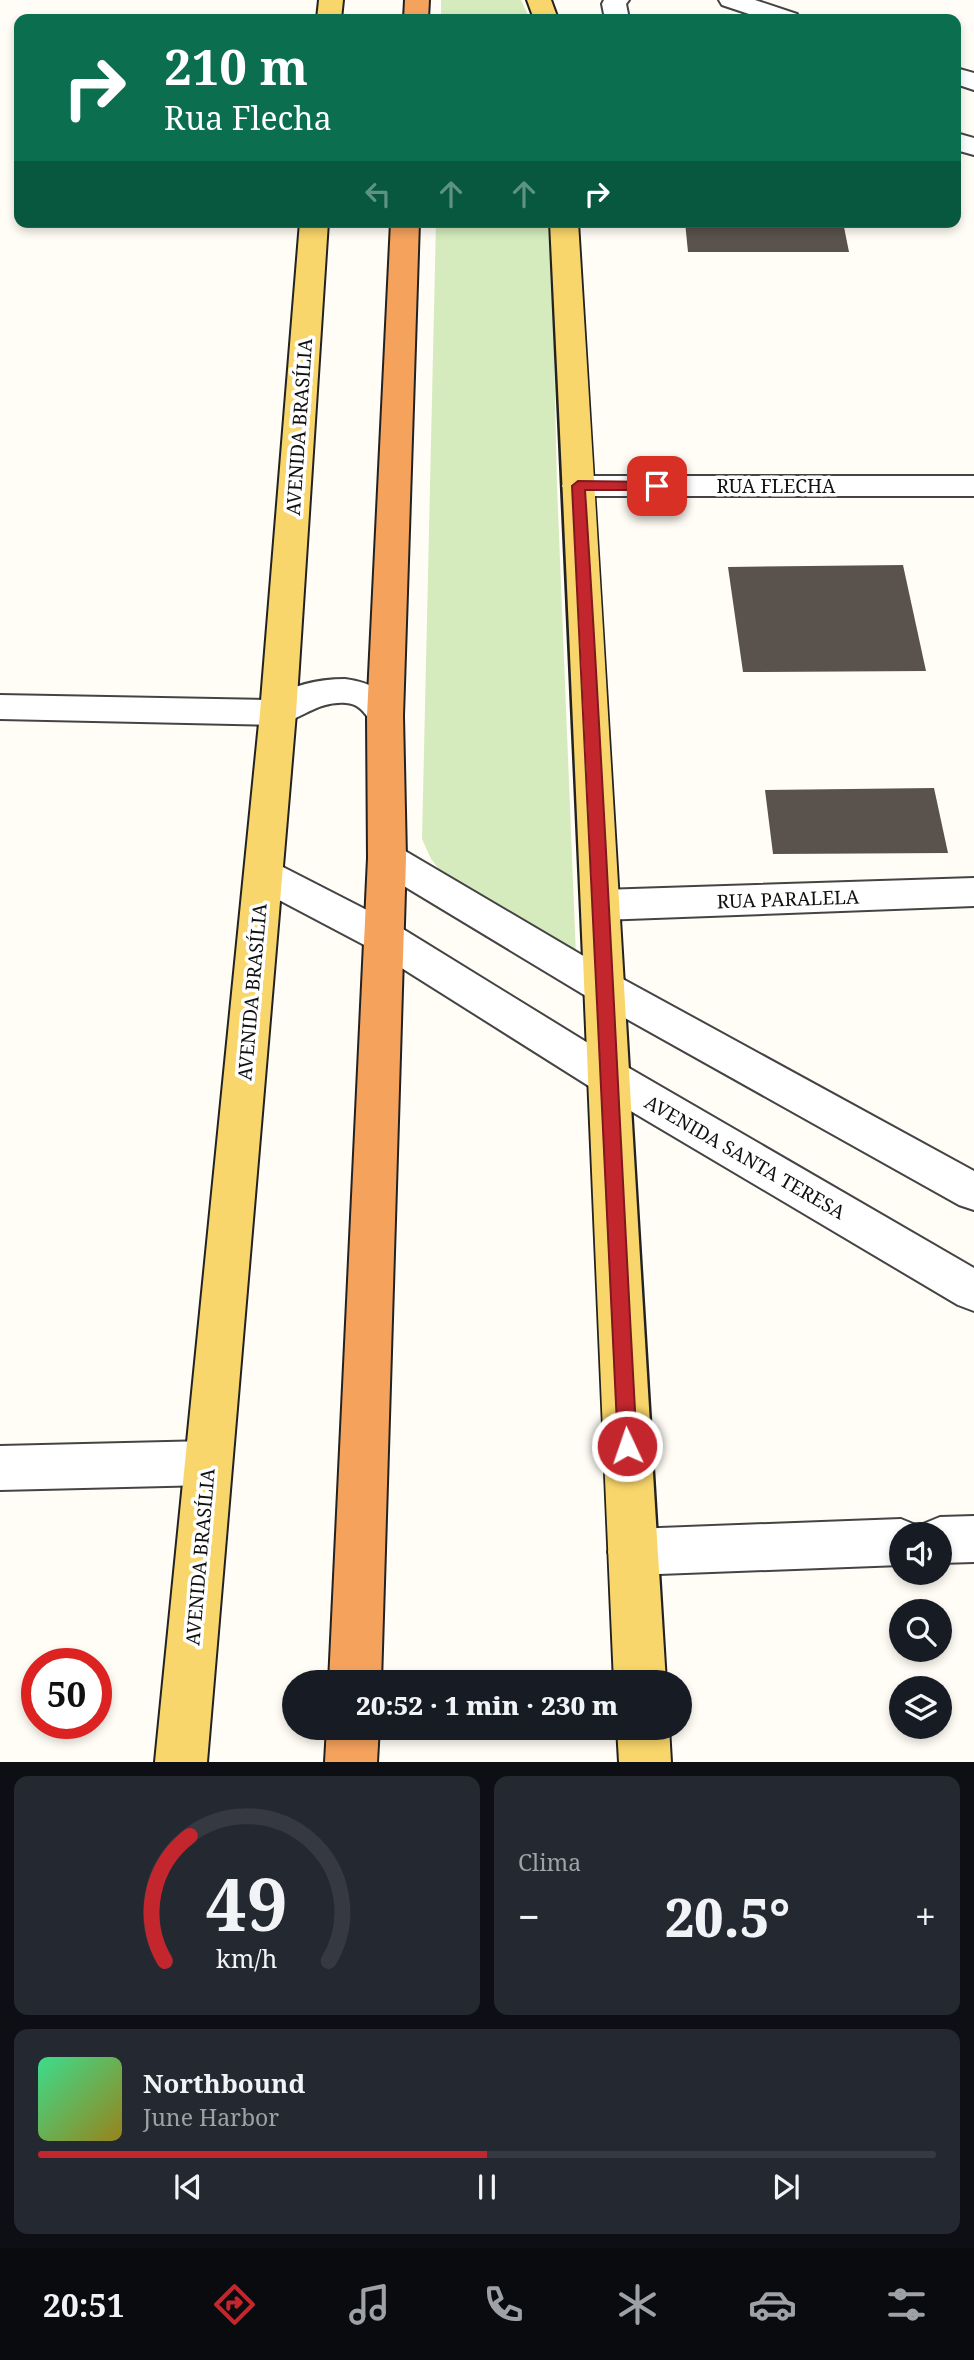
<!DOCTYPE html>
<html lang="pt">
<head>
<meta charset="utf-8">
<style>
	body { margin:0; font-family:"Noto Serif",serif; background:#242831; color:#f1f3f6; height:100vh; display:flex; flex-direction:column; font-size:26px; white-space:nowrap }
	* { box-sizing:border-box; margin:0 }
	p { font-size:23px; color:#9ea1a6 }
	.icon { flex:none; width:38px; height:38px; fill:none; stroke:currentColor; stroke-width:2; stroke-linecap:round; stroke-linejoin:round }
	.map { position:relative; height:1762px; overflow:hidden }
	.panel { display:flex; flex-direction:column; gap:14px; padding:14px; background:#0d0f14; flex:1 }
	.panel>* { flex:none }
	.banner { position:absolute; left:14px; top:14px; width:947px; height:214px; border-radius:14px; box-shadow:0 4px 10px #0003; background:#0b6e4f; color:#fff; overflow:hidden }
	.fabs { position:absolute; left:889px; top:1522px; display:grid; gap:14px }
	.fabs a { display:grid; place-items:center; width:63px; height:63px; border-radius:50%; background:#171b24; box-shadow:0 4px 10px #0003; font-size:35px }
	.speed { position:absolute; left:21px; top:1648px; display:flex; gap:14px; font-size:35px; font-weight:700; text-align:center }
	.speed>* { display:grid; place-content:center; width:91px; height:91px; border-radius:50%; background:#171b24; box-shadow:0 4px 10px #0003; line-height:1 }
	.speed .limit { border:10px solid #d22; background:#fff; color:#111 }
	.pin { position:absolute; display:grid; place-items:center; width:60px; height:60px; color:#fff; margin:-30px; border-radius:14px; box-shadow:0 4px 10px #0006 }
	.me { position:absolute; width:77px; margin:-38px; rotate:357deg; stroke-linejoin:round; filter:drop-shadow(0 0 5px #0008) }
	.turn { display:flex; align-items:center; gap:24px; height:147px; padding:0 35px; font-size:32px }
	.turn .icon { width:91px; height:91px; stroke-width:2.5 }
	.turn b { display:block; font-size:49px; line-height:60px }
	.lanes { display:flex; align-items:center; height:66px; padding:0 35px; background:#0003; justify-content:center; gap:35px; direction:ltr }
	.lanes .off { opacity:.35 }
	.big { font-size:52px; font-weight:800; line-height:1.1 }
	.panel .widget { flex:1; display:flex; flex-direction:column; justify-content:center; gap:10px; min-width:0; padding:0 24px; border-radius:14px; background:#242831 }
	.panel .dial { align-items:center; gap:0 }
	.dial svg { height:182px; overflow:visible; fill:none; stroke:#363941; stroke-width:7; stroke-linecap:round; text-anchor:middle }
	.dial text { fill:#f1f3f6; stroke:none }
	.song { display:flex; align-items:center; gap:21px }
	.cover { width:84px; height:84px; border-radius:10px; background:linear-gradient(135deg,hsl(150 70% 55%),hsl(50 70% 35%)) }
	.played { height:7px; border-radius:4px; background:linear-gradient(90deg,#c4262e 50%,#363941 50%) }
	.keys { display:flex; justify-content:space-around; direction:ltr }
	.heat { display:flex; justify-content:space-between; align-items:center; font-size:38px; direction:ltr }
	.panel .tiles { flex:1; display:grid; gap:14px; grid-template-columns:1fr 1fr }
	.widget:last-child { grid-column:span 2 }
	.trip { position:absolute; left:282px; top:1670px; width:410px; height:70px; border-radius:35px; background:#171b24; box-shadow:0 4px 10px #0003; font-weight:800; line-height:70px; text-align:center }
	.dock { display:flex; height:112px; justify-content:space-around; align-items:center; background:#090b0e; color:#9ea1a6 }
	.dock .icon { width:49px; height:49px }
	.dock .active { color:#c4262e }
	.dock b { font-size:32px; color:#f1f3f6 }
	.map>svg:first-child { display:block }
	.green { fill:#d5ebbd }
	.building { fill:#5a524d }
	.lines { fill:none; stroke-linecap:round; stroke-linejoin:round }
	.minor-casing { stroke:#444; stroke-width:4 }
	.major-casing { stroke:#222; stroke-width:4 }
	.highway-casing { stroke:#222; stroke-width:4 }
	.minor { fill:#fff; fill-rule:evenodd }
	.major { fill:#f9d66b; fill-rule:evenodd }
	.highway { fill:#f5a25d; fill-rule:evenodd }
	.route { fill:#c4262e; stroke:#7f191e; stroke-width:2 }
	.labels { text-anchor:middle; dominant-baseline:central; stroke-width:7; stroke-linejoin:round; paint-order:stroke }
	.street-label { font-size:19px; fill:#111; stroke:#fff }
</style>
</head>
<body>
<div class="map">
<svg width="974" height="1762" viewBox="0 0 974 1762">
	<rect width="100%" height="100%" fill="#fffdf5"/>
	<g class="green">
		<path d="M441,0H521L530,19H441Z"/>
		<path d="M436,222H551L557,486L576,956L443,874L431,859L422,839Z"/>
	</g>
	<g class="building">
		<path d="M685,222H843L849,252H688Z"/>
		<path d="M903,565L926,671L743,672L728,567Z"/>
		<path d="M934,788L948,853L773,854L765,790Z"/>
	</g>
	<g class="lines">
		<g class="minor-casing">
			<g id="minor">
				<path d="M604,0H629L626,4L629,19H605L602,4Z"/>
				<path d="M719,0H755L797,14L800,19H764L722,5Z"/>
				<path d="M956,68L974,73V90L956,84Z"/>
				<path d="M956,133L974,138V155L956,150Z"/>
				<path d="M578,476H974V496H578L567,493L562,486L567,479Z"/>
				<path d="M345,679C373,683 388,692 403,716L398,725C364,735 372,705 346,703C318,701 303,718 278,725L0,719V695L270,700C291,685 319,679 345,679Z"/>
				<path d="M387,844L400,848L619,977L974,1171V1210L959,1205L591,999L374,868L368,858L374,848Z"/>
				<path d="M263,860L277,864L398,926L622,1064L974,1268V1311L958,1305L592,1088L370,948L249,884L244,874L249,864Z"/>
				<path d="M974,878V906L601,920L587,915L582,905L587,895L601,890Z"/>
				<path d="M208,1441L225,1447L232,1463L225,1479L208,1485L0,1490V1446Z"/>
				<path d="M974,1516V1562L940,1563V1535H901V1565L633,1575L616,1568L608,1552L616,1536L633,1529L901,1519L918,1526L920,1530L923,1524L940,1517Z"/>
			</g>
		</g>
		<g class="major-casing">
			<g id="major">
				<path d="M319,0H343L341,19H317Z"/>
				<path d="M527,0H551L558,19H534Z"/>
				<path d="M300,222H328L296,713L207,1762H155L260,713Z"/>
				<path d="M550,222H578C609,709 635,1195 666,1682H614C592,1195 574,709 550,222Z"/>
				<path d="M617,1727H669L671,1762H619Z"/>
			</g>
		</g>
		<g class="highway-casing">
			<g id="highway">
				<path d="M405,0H429L428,19H404Z"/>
				<path d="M391,222H419L403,716L406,858L381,1682H329L368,858L367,716Z"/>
				<path d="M327,1727H379L377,1762H325Z"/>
			</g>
		</g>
		<use href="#minor" class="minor"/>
		<use href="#major" class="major"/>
		<use href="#highway" class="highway"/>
	</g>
	<path class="route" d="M578,481L657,482L664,486L657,490H585C606,808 619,1127 637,1446L634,1453L627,1455L620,1453L618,1446C601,1126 590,806 572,486Z"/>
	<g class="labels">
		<g class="street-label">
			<text transform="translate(299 427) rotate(-86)">AVENIDA BRASÍLIA</text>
			<text x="776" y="486">RUA FLECHA</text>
			<text transform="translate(788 899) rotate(-2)">RUA PARALELA</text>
			<text transform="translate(252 992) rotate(-85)">AVENIDA BRASÍLIA</text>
			<text transform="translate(745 1157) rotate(30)">AVENIDA SANTA TERESA</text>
			<text transform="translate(200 1557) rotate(-85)">AVENIDA BRASÍLIA</text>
		</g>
	</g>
</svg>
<div class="fabs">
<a><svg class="icon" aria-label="sound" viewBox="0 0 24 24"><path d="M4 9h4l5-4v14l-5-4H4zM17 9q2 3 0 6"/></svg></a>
<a><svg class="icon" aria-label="search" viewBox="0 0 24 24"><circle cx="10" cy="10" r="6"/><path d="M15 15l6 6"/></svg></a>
<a><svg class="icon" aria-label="layers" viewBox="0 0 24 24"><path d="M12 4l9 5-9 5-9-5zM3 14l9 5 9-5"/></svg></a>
</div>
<div class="speed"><div class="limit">50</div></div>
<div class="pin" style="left:657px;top:486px;background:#d93025"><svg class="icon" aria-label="arrive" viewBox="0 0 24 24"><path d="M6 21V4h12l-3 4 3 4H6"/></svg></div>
<svg class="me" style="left:627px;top:1446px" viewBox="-20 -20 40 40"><circle r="17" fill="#c4262e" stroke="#fff" stroke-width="3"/><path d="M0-11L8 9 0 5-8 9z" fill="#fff"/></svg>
<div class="trip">20:52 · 1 min · 230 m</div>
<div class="banner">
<div class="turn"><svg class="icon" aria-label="right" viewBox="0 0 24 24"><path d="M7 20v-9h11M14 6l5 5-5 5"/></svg><div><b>210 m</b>Rua Flecha</div></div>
<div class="lanes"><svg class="icon off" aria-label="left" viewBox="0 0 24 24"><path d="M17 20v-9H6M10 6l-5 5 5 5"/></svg><svg class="icon off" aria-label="ahead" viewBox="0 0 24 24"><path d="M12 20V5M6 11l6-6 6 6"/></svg><svg class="icon off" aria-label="ahead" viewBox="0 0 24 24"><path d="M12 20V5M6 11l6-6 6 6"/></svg><svg class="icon" aria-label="right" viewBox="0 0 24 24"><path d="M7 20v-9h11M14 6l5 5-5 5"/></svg></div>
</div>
</div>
<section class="panel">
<div class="tiles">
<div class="widget dial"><svg viewBox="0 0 100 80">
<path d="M14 69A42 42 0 1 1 86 69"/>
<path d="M14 69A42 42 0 0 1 25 14" stroke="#c4262e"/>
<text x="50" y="56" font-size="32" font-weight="700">49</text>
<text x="50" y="72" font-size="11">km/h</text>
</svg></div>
<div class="widget"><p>Clima</p>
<div class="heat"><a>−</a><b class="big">20.5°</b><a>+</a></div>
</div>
<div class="widget">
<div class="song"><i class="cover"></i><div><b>Northbound</b><p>June Harbor</p></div></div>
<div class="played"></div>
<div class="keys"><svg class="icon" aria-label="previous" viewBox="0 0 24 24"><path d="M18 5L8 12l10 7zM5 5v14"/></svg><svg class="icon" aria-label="pause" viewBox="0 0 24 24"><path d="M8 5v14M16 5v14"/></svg><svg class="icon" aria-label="next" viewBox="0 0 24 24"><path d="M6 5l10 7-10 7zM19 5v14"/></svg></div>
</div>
</div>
</section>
<nav class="dock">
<b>20:51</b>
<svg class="icon active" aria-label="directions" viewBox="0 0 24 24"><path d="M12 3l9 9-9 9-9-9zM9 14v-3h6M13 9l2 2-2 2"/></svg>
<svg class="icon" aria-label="music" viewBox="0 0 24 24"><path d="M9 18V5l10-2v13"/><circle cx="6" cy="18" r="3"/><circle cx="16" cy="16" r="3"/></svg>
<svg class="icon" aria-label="phone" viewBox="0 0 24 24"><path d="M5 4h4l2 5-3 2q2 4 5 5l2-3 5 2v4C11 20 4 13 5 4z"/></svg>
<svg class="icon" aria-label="climate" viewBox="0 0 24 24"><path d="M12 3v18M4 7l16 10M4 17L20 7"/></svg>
<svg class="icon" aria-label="car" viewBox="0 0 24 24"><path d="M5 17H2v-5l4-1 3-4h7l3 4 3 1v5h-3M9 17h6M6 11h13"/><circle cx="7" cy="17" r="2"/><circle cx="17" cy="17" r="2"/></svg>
<svg class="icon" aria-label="filters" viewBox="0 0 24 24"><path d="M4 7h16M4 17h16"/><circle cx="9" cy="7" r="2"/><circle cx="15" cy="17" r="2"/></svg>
</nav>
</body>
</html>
